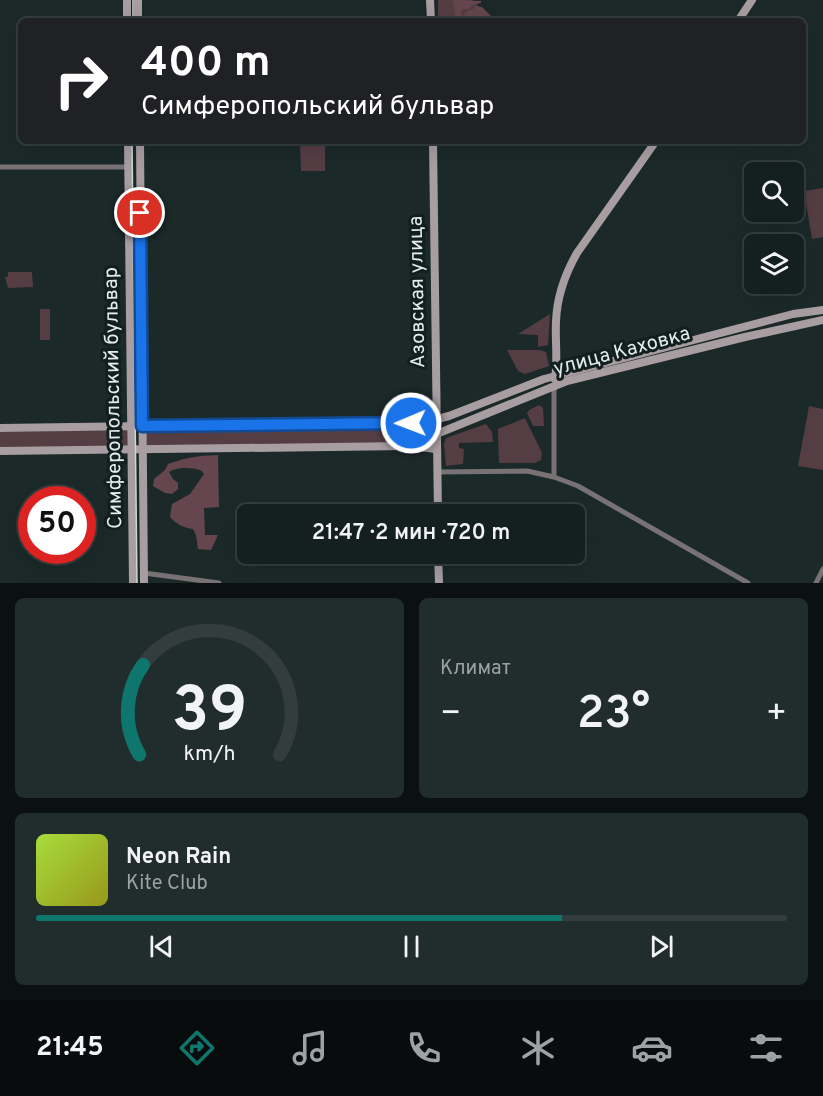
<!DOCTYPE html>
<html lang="ru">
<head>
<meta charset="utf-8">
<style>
	body { margin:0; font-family:Overpass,sans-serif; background:#212c2c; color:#f1f3f6; height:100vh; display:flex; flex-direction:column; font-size:22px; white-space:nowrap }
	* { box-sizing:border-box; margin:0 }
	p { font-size:20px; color:#9da2a4 }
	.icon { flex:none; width:33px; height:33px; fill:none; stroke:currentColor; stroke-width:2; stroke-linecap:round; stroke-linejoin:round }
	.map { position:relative; height:583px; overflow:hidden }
	.drawer { display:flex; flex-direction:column; gap:15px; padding:15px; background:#0b1111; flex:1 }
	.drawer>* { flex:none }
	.hud { position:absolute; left:18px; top:18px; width:788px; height:126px; border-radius:9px; box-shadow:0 6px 24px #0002,0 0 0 2px #333d3d; background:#202124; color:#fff; overflow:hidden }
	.buttons { position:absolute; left:744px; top:162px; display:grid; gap:12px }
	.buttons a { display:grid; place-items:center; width:60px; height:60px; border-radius:9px; background:#141f1f; box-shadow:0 6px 24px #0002,0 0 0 2px #333d3d; font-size:30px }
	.speed { position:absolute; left:18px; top:486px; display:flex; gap:12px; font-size:30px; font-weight:700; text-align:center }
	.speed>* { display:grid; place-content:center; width:78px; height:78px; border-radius:50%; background:#141f1f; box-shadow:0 6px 24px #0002,0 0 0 2px #333d3d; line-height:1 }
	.speed .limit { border:9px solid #d22; background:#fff; color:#111 }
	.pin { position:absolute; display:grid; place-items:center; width:51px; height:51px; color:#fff; margin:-26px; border:3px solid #fff; border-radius:50%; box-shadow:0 2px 6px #0007 }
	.me { position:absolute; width:66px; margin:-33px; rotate:269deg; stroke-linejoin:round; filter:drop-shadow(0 0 4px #0008) }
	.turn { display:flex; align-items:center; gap:21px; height:126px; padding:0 24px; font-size:27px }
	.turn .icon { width:78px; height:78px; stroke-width:2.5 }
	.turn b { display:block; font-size:42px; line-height:51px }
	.big { font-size:45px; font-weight:600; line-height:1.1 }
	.drawer .card { flex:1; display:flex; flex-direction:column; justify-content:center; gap:9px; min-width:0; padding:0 21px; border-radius:9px; background:#212c2c }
	.drawer .dial { align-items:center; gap:0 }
	.dial svg { height:156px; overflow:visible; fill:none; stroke:#333d3d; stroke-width:7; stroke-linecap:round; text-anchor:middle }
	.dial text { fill:#f1f3f6; stroke:none }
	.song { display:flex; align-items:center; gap:18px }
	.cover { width:72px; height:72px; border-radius:9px; background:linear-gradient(135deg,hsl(80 70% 55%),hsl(60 70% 35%)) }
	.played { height:6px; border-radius:3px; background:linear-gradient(90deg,#0f766e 70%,#333d3d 70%) }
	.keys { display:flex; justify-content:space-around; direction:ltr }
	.heat { display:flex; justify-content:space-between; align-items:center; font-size:33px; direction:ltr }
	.drawer .tiles { flex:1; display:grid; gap:15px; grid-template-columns:1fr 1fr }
	.card:last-child { grid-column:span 2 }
	.trip { position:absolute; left:237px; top:504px; width:348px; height:60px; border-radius:9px; background:#141f1f; box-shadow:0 6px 24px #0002,0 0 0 2px #333d3d; font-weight:600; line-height:60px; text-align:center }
	.menu { display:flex; height:96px; justify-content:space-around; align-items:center; background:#080c0c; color:#9da2a4 }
	.menu .icon { width:42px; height:42px }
	.menu .on { color:#0f766e }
	.menu b { font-size:27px; color:#f1f3f6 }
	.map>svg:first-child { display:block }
	.green { fill:#553d44 }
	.forest { fill:#65464f }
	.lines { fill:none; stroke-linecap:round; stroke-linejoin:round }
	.street { stroke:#797274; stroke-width:5 }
	.secondary { stroke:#a89da0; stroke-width:8 }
	.tram { stroke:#ccd6d6; stroke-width:1.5 }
	.route-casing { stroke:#114b97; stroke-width:15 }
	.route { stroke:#1a73e8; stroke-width:10 }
	.labels { text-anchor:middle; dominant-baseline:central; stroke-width:6; stroke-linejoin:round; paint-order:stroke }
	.street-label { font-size:20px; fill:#e4eded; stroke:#121f1f }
</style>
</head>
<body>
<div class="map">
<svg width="823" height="583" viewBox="0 0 823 583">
	<rect width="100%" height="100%" fill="#1b2929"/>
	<g class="green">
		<path d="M438,0H472L494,21H438Z"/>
		<path d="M300,141H325V171H301Z"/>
		<path d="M823,188V237L812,239L804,191Z"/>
		<path d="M8,272H32L33,287L8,288L5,277H8Z"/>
		<rect x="40" y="309" width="10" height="31"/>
		<path d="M550,314L548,345L538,347V335L518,334Z"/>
		<path d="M507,350H540L546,352L549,366L525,374L518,371Z"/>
		<path d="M539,405L543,408L544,426H533L527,413L529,410Z"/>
		<path d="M809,406L823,409V470L798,466Z"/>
		<path d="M525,418L542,453L541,460L535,463H499L498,429Z"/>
		<path d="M486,424L492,432L493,442L459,443V448L464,449L463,464L446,466L444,444L446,438Z"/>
		<path d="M395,427L400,432V440L395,445L147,448L146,430Z"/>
		<path d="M127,430V448L0,449V432Z"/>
	</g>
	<g class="forest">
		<path d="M453,0L481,1V3L472,5L469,9H463L460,12L462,16H464L467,11L474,9L476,6L482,7L492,17L484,21H456Z"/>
		<path d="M218,455L219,507L204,508L205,535H218L211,550L198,549L196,535L193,529C184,528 176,524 170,517L172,504L190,494L204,474L202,471C194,467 176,467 169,472L173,479L178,483V489L172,494L165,493L153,486L154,479L165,470L168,464C188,457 197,456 218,455Z"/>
	</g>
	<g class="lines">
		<g class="street">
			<path d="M0,167H128"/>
			<path d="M554,386V477"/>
			<path d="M396,424C403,431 404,439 396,446"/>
			<path d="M417,442C408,437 408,428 417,423"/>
			<path d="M437,472L527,471L554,477L578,486L748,583"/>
			<path d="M144,573L219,583"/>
			<path d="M816,583L823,569"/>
		</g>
		<g class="secondary">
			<path d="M127,0V21"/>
			<path d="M138,0V21"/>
			<path d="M430,0L431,21"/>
			<path d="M738,21L752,0"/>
			<path d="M128,141L133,583"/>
			<path d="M140,141L144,583"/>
			<path d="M433,141L438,514"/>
			<path d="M555,379C558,360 555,341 556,321C557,297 565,274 577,253L656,141"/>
			<path d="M0,428L425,422L449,416L544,379L793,314L823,310"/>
			<path d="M412,446L436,449"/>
			<path d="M0,451L407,446L567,381L745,337L823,320"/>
			<path d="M438,554L439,583"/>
		</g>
		<g class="tram">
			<path d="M133,0V21"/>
			<path d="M132,141L137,583"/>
		</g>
	</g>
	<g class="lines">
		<g class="route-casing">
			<path id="route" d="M140,213L142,426L411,423"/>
		</g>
		<use href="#route" class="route"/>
	</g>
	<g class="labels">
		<g class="street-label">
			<text transform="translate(418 292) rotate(-91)">Азовская улица</text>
			<text transform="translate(622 352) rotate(-15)">улица Каховка</text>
			<text transform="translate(114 398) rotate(-91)">Симферопольский бульвар</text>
		</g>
	</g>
</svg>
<div class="buttons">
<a><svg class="icon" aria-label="search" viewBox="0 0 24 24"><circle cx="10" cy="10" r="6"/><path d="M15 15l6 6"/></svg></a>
<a><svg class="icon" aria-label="layers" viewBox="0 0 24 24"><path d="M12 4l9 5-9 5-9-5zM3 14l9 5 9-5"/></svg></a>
</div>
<div class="speed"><div class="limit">50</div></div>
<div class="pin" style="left:140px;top:213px;background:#d93025"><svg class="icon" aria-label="arrive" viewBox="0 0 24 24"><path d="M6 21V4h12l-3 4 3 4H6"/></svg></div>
<svg class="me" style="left:411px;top:423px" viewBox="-20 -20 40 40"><circle r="17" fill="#1a73e8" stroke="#fff" stroke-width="3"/><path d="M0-11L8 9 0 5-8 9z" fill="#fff"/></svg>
<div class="trip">21:47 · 2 мин · 720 m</div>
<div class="hud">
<div class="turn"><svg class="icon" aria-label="right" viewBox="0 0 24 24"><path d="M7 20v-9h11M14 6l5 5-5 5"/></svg><div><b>400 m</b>Симферопольский бульвар</div></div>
</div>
</div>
<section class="drawer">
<div class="tiles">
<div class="card dial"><svg viewBox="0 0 100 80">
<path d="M14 69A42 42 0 1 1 86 69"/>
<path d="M14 69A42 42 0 0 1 16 23" stroke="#0f766e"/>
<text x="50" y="56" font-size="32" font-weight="700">39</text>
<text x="50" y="72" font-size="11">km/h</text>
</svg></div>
<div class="card"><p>Климат</p>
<div class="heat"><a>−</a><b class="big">23°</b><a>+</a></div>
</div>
<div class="card">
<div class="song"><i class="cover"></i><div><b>Neon Rain</b><p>Kite Club</p></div></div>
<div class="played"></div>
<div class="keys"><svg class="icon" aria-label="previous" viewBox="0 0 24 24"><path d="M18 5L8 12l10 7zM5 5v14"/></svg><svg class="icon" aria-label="pause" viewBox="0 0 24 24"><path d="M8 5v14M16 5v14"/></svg><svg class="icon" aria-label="next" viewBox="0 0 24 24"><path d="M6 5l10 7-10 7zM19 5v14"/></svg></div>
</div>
</div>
</section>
<nav class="menu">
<b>21:45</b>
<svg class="icon on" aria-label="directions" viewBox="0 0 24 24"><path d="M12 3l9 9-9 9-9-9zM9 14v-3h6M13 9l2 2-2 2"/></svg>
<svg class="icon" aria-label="music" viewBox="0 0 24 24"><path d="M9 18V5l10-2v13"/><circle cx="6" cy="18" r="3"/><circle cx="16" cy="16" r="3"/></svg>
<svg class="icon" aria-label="phone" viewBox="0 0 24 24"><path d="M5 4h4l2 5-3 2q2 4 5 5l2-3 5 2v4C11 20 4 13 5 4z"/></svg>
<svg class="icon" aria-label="climate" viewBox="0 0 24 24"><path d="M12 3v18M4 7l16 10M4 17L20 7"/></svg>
<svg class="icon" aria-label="car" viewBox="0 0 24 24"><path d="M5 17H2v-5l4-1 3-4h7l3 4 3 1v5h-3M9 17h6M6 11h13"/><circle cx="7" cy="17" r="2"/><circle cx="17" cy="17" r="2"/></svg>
<svg class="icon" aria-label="filters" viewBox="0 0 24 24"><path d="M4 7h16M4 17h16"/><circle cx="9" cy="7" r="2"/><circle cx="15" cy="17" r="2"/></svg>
</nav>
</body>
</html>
